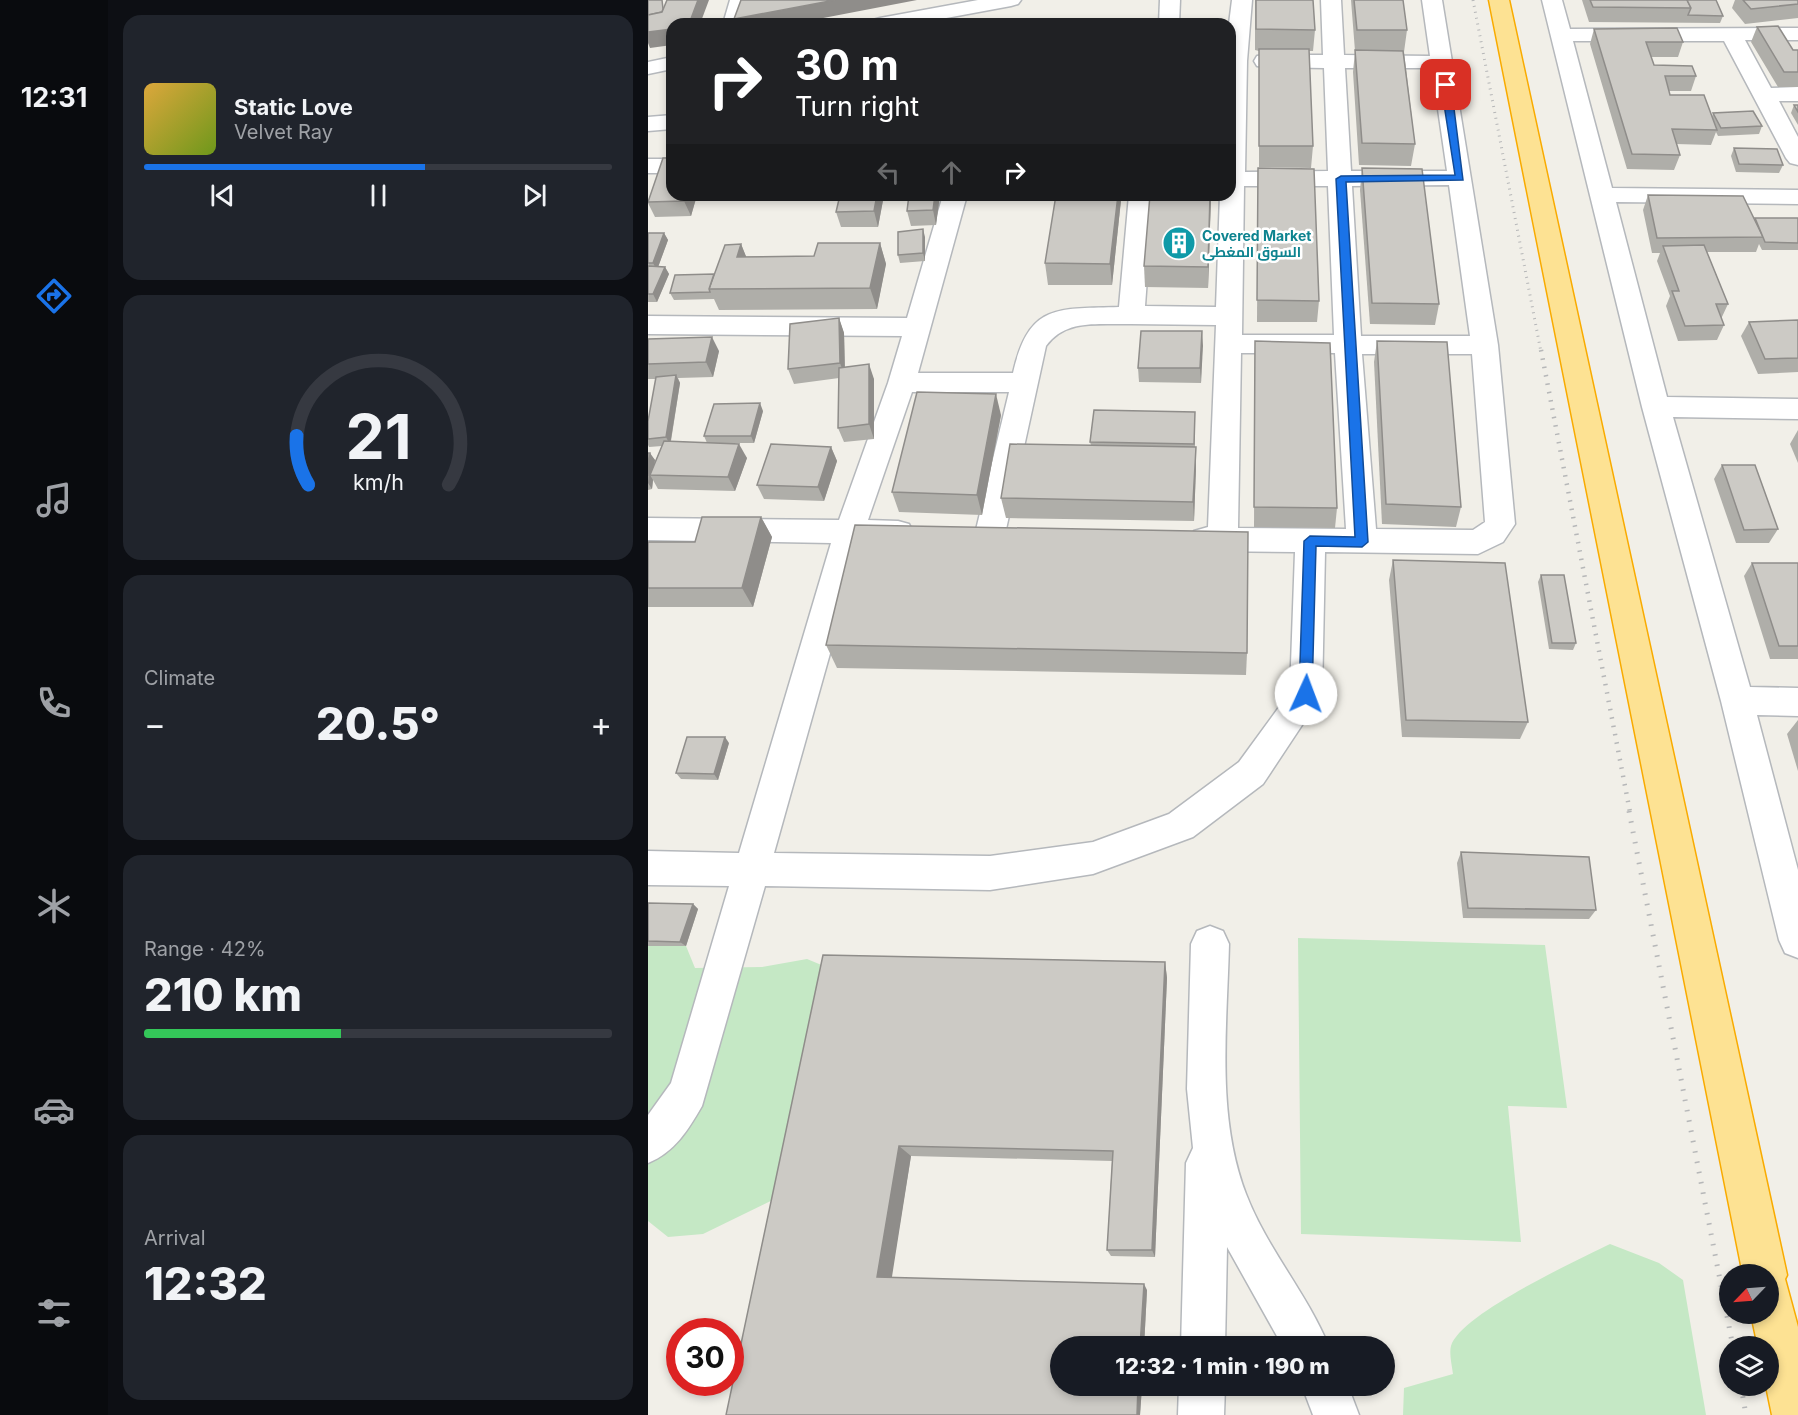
<!DOCTYPE html>
<html lang="en">
<head>
<meta charset="utf-8">
<style>
	body { margin:0; font-family:Inter,Cairo,sans-serif; background:#20242c; color:#f1f3f6; height:100vh; display:flex; flex-direction:column; font-size:22px; white-space:nowrap }
	* { box-sizing:border-box; margin:0 }
	p { font-size:20px; color:#9ea1a6 }
	.icon { flex:none; width:33px; height:33px; fill:none; stroke:currentColor; stroke-width:2; stroke-linecap:round; stroke-linejoin:round }
	.map { position:relative; flex:1; overflow:hidden }
	.side { display:flex; flex-direction:column; gap:15px; padding:15px; background:#0d0f14; width:540px }
	.side>* { flex:none }
	.banner { position:absolute; left:18px; top:18px; width:570px; height:183px; border-radius:18px; box-shadow:0 3px 9px #0003; background:#202124; color:#fff; overflow:hidden }
	.needle { width:39px; rotate:245deg }
	.tools { position:absolute; left:1071px; top:1264px; display:grid; gap:12px }
	.tools a { display:grid; place-items:center; width:60px; height:60px; border-radius:50%; background:#171b24; box-shadow:0 3px 9px #0003; font-size:30px }
	.speed { position:absolute; left:18px; top:1318px; display:flex; gap:12px; font-size:30px; font-weight:700; text-align:center }
	.speed>* { display:grid; place-content:center; width:78px; height:78px; border-radius:50%; background:#171b24; box-shadow:0 3px 9px #0003; line-height:1 }
	.speed .limit { border:9px solid #d22; background:#fff; color:#111 }
	.pin { position:absolute; display:grid; place-items:center; width:51px; height:51px; color:#fff; margin:-26px; border-radius:12px; box-shadow:0 3px 9px #0006 }
	.me { position:absolute; width:66px; margin:-33px; rotate:2deg; stroke-linejoin:round; filter:drop-shadow(0 0 4px #0008) }
	.turn { display:flex; align-items:center; gap:21px; height:126px; padding:0 30px; font-size:27px }
	.turn .icon { width:78px; height:78px; stroke-width:2.5 }
	.turn b { display:block; font-size:42px; line-height:51px }
	.lanes { display:flex; align-items:center; height:57px; padding:0 30px; background:#0003; justify-content:center; gap:30px; direction:ltr }
	.lanes .off { opacity:.35 }
	.big { font-size:45px; font-weight:800; line-height:1.1 }
	.side .widget { flex:1; display:flex; flex-direction:column; justify-content:center; gap:9px; min-width:0; padding:0 21px; border-radius:18px; background:#20242c }
	.side .dial { align-items:center; gap:0 }
	.dial svg { height:156px; overflow:visible; fill:none; stroke:#363941; stroke-width:7; stroke-linecap:round; text-anchor:middle }
	.dial text { fill:#f1f3f6; stroke:none }
	.song { display:flex; align-items:center; gap:18px }
	.cover { width:72px; height:72px; border-radius:9px; background:linear-gradient(135deg,hsl(40 70% 55%),hsl(80 70% 35%)) }
	.played { height:6px; border-radius:3px; background:linear-gradient(90deg,#1a73e8 60%,#363941 60%) }
	.keys { display:flex; justify-content:space-around; direction:ltr }
	.heat { display:flex; justify-content:space-between; align-items:center; font-size:33px; direction:ltr }
	.charge { height:9px; border-radius:4px; background:linear-gradient(90deg,#34c759 42%,#363941 0) }
	.trip { position:absolute; left:402px; top:1336px; width:345px; height:60px; border-radius:30px; background:#171b24; box-shadow:0 3px 9px #0003; font-weight:800; line-height:60px; text-align:center }
	main { display:flex; flex:1; min-height:0 }
	.dock { display:flex; flex-direction:column; width:108px; justify-content:space-around; align-items:center; background:#090b0e; color:#9ea1a6 }
	.dock .icon { width:42px; height:42px }
	.dock .active { color:#1a73e8 }
	.dock b { font-size:27px; color:#f1f3f6 }
	.map>svg:first-child { display:block }
	.green { fill:#c5e8c5 }
	.lines { fill:none; stroke-linecap:round; stroke-linejoin:round }
	.street-casing { stroke:#b5b8bc; stroke-width:3 }
	.highway-casing { stroke:#f9ab00; stroke-width:3 }
	.street { fill:#fff; fill-rule:evenodd }
	.highway { fill:#fde293; fill-rule:evenodd }
	.rail-far2 { stroke:#b6b7b8; stroke-width:3; stroke-dasharray:1 5; stroke-linecap:butt }
	.rail-far1 { stroke:#b6b7b8; stroke-width:4.5; stroke-dasharray:1.5 7; stroke-linecap:butt }
	.rail { stroke:#b6b7b8; stroke-width:5; stroke-dasharray:1.5 9; stroke-linecap:butt }
	.wall { fill:#afaea9 }
	.shaded-wall { fill:#8f8d8a }
	.building { fill:#cccac5; stroke:#8f8d8a; stroke-width:1.5 }
	.route { fill:#1a73e8; stroke:#114b97; stroke-width:1.5 }
	.labels { text-anchor:middle; dominant-baseline:central; stroke-width:5; stroke-linejoin:round; paint-order:stroke }
	.far-culture-label { font-size:14px; font-weight:bold; fill:#0d838f; stroke:#fff; text-anchor:start }
</style>
</head>
<body>
<main>
<nav class="dock">
<b>12:31</b>
<svg class="icon active" aria-label="directions" viewBox="0 0 24 24"><path d="M12 3l9 9-9 9-9-9zM9 14v-3h6M13 9l2 2-2 2"/></svg>
<svg class="icon" aria-label="music" viewBox="0 0 24 24"><path d="M9 18V5l10-2v13"/><circle cx="6" cy="18" r="3"/><circle cx="16" cy="16" r="3"/></svg>
<svg class="icon" aria-label="phone" viewBox="0 0 24 24"><path d="M5 4h4l2 5-3 2q2 4 5 5l2-3 5 2v4C11 20 4 13 5 4z"/></svg>
<svg class="icon" aria-label="climate" viewBox="0 0 24 24"><path d="M12 3v18M4 7l16 10M4 17L20 7"/></svg>
<svg class="icon" aria-label="car" viewBox="0 0 24 24"><path d="M5 17H2v-5l4-1 3-4h7l3 4 3 1v5h-3M9 17h6M6 11h13"/><circle cx="7" cy="17" r="2"/><circle cx="17" cy="17" r="2"/></svg>
<svg class="icon" aria-label="filters" viewBox="0 0 24 24"><path d="M4 7h16M4 17h16"/><circle cx="9" cy="7" r="2"/><circle cx="15" cy="17" r="2"/></svg>
</nav>
<section class="side">
<div class="widget">
<div class="song"><i class="cover"></i><div><b>Static Love</b><p>Velvet Ray</p></div></div>
<div class="played"></div>
<div class="keys"><svg class="icon" aria-label="previous" viewBox="0 0 24 24"><path d="M18 5L8 12l10 7zM5 5v14"/></svg><svg class="icon" aria-label="pause" viewBox="0 0 24 24"><path d="M8 5v14M16 5v14"/></svg><svg class="icon" aria-label="next" viewBox="0 0 24 24"><path d="M6 5l10 7-10 7zM19 5v14"/></svg></div>
</div>
<div class="widget dial"><svg viewBox="0 0 100 80">
<path d="M14 69A42 42 0 1 1 86 69"/>
<path d="M14 69A42 42 0 0 1 8 44" stroke="#1a73e8"/>
<text x="50" y="56" font-size="32" font-weight="700">21</text>
<text x="50" y="72" font-size="11">km/h</text>
</svg></div>
<div class="widget"><p>Climate</p>
<div class="heat"><a>−</a><b class="big">20.5°</b><a>+</a></div>
</div>
<div class="widget"><p>Range · 42%</p><b class="big">210 km</b><div class="charge"></div></div>
<div class="widget"><p>Arrival</p><b class="big">12:32</b></div>
</section>
<div class="map">
<svg width="1150" height="1415" viewBox="0 0 1150 1415">
	<rect width="100%" height="100%" fill="#f1efe8"/>
	<g class="green">
		<path d="M650,938L897,945L919,1108L860,1106L873,1242L653,1234Z"/>
		<path d="M0,946H38L47,968L114,967L159,959L188,971L143,1191L55,1234L20,1237L0,1221Z"/>
		<path d="M962,1244L1011,1263L1035,1280L1058,1415H755L756,1388L805,1374C804,1366 801,1353 803,1346C812,1314 930,1260 962,1244Z"/>
	</g>
	<g class="lines">
		<g class="street-casing">
			<g id="street">
				<path d="M82,0H102L95,24H75Z"/>
				<path d="M330,0H373L370,4L363,6L266,24H222L225,20L232,18Z"/>
				<path d="M512,0H532L531,24H511Z"/>
				<path d="M584,0H604L599,61L597,172L680,171L676,68L617,67L609,66L606,61L609,56L617,55H675L673,0H693L696,55L782,56L774,0H794L850,345L867,524L855,542L830,554L677,552L674,695L615,784L545,837L445,874L342,890L117,886L54,1106C40,1130 27,1152 0,1163V1115L23,1083L81,886L0,885V851L91,853L183,543L0,540V518L191,520L240,383L254,336L0,334V316L259,318L295,195H319L270,373H365C381,303 409,309 471,307L481,195H505L497,306L568,307L572,195H582L581,24ZM697,68H784L799,171H703ZM801,185L822,336H713L704,186ZM596,186H680L686,335H594ZM483,324L568,325L560,527L546,531L542,539L546,547L557,551L647,552L642,692L591,762L521,814L445,842L342,856L126,853L213,543H250L261,540L265,532L261,524L250,521L220,520L264,392H361L327,534L331,542L342,545L353,542L357,534L398,346C418,318 452,325 483,324ZM593,353H687L698,529L590,528ZM714,354H824L837,522L825,530L728,529Z"/>
				<path d="M894,0H914L922,29L1150,28V40H1097L1123,88L1150,87V101H1131L1150,137V165L1142,163L1138,158L1076,41H925L964,188L1150,190V204L968,202L1019,397L1150,399V419L1025,417L1102,687L1150,688V716L1109,715L1150,870V958L1137,953L1131,940L1073,701L994,407Z"/>
				<path d="M24,57V69L0,74V62Z"/>
				<path d="M24,115V129L0,131V117Z"/>
				<rect x="0" y="159" width="24" height="14"/>
				<path d="M562,926L575,931L581,944C579,1026 568,1116 598,1194C619,1249 659,1293 681,1347H635L579,1247L577,1347H533L538,1163L545,1148L539,1089L543,944L549,931Z"/>
				<path d="M531,1386H577L576,1415H530Z"/>
				<path d="M654,1386H700L711,1415H665Z"/>
			</g>
		</g>
		<g class="highway-casing">
			<path id="highway" d="M841,0H861L1139,1275L1137,1279L1150,1327V1415H1124L1118,1386H1120V1347H1110L1103,1314H1120V1275H1095Z"/>
		</g>
		<use href="#street" class="street"/>
		<use href="#highway" class="highway"/>
		<path class="rail-far2" d="M825,0L893,352"/>
		<path class="rail-far1" d="M893,350L982,812"/>
		<g class="rail">
			<path d="M981,811L1085,1347"/>
			<path d="M1093,1386L1098,1415"/>
		</g>
	</g>
	<g class="wall">
		<path d="M607,0H665L667,30L665,51H661L665,146L663,168L611,167V51L607,50Z"/>
		<path d="M703,0H755L759,30L756,52L767,144L763,166L711,165L705,72L707,51Z"/>
		<path d="M934,0H1068L1075,16L1072,23L941,22Z"/>
		<path d="M1087,0H1150V18L1097,24L1084,8Z"/>
		<path d="M1109,27L1145,50H1150V87H1130L1103,42Z"/>
		<path d="M946,29L1035,42L1030,57H1003L1006,65L1048,76L1043,91H1021L1022,95L1064,117L1065,113L1114,126L1111,134L1070,136L1068,132L1063,145L1028,144L1032,155L1026,170L979,169L942,44Z"/>
		<path d="M1146,105H1150V125L1143,113Z"/>
		<path d="M1086,148L1135,165L1131,173L1088,172L1083,156Z"/>
		<path d="M610,168L671,301L669,322H609Z"/>
		<path d="M714,168L791,304L787,325L722,324L712,190Z"/>
		<path d="M49,195L43,216L7,217L0,203V200Z"/>
		<path d="M192,195H236L230,227H193L188,212Z"/>
		<path d="M261,195H292L288,225L263,226L259,211Z"/>
		<path d="M563,195L560,288L497,287L496,266Z"/>
		<path d="M1000,195L1106,220L1107,218H1150V250H1114L1111,244L1108,252H1059L1080,304L1073,319L1076,325L1069,340L1030,341L1018,306L1022,296L1009,261L1012,253H1004L995,210Z"/>
		<path d="M473,200L464,285H400L397,263Z"/>
		<path d="M0,233H16L20,240L10,267H17L21,274L9,302H0Z"/>
		<path d="M277,237V261L252,263L250,255Z"/>
		<path d="M232,243L238,264L229,309L71,310L66,299L26,300L22,293L66,274L93,244L98,257L166,256Z"/>
		<path d="M191,318L196,333L197,367L226,379V439L196,442L190,428L191,378L146,384L140,369Z"/>
		<path d="M1150,320V372L1110,374L1093,336L1101,322Z"/>
		<path d="M554,331L553,383L491,382L490,368Z"/>
		<path d="M0,339L71,351L65,377L30,378L32,383L23,441L59,443L56,436L115,411L106,443H78L99,458L87,491L10,489L5,480L4,489L0,490V453L7,460L6,464L14,446L1,447L0,445V421L8,379H0Z"/>
		<path d="M607,341L689,508L687,528L606,527Z"/>
		<path d="M729,341L813,507L808,527L734,524L726,362Z"/>
		<path d="M353,415L334,515L251,512L244,492Z"/>
		<path d="M547,426V447H548V467L546,521L358,518L353,498L443,445L442,442Z"/>
		<path d="M1150,430V463L1142,444Z"/>
		<path d="M183,447L189,461L176,501L116,499L109,485Z"/>
		<path d="M1074,465L1130,529L1121,543H1088L1066,479Z"/>
		<path d="M113,517L124,537L105,607H0V542H47Z"/>
		<path d="M745,560L880,722L872,739L754,737L741,580Z"/>
		<path d="M1104,563H1150V659H1122L1096,576Z"/>
		<path d="M893,575L928,643L925,650L901,649L890,582Z"/>
		<path d="M178,645L599,653L598,675L189,668Z"/>
		<path d="M1150,720V771L1139,734Z"/>
		<path d="M81,743L70,780L33,779L28,773Z"/>
		<path d="M813,852L948,910L941,919L815,918L809,863Z"/>
		<path d="M0,903L45,904L50,909L38,946H0Z"/>
		<path d="M175,955L517,962L519,978L507,1257L463,1256L459,1250L464,1161L263,1156L243,1278L499,1290L496,1347H412L494,1386L492,1415H78Z"/>
	</g>
	<g class="shaded-wall">
		<path d="M50,0H61L52,24H41Z"/>
		<path d="M187,0H269L144,24H88L86,19Z"/>
		<path d="M24,29V45L2,48L0,43V32Z"/>
		<path d="M38,195H49L43,216L36,201Z"/>
		<path d="M229,195H236L230,227L226,211Z"/>
		<path d="M287,195H292L288,225L285,210Z"/>
		<path d="M470,195H473V200L464,285L462,264Z"/>
		<path d="M562,195H563L560,288V267Z"/>
		<path d="M275,229L277,237V261L275,253Z"/>
		<path d="M16,233L20,240L9,270L5,263Z"/>
		<path d="M232,243L238,264L229,309L222,288Z"/>
		<path d="M93,244L102,266L89,257Z"/>
		<path d="M17,267L21,274L9,302L5,294Z"/>
		<path d="M191,318L196,333L197,377L192,363Z"/>
		<path d="M554,331L555,346L553,383L552,368Z"/>
		<path d="M64,337L71,351L65,377L58,362Z"/>
		<path d="M221,364L226,379V439L221,424Z"/>
		<path d="M28,375L32,383L22,445L18,437Z"/>
		<path d="M348,394L353,415L334,515L329,495Z"/>
		<path d="M112,403L115,411L106,443L103,436Z"/>
		<path d="M91,444L99,458L87,491L80,477Z"/>
		<path d="M183,447L189,461L176,501L170,487Z"/>
		<path d="M548,447V467L546,521L545,502Z"/>
		<path d="M2,453L7,460L5,475H2L5,480L4,489L0,483Z"/>
		<path d="M113,517L124,537L105,607L94,588Z"/>
		<path d="M77,737L81,743L70,780L66,774Z"/>
		<path d="M45,904L50,909L38,946L32,942Z"/>
		<path d="M517,962L519,978L507,1257L504,1250Z"/>
		<path d="M251,1146L263,1156L243,1283L229,1277Z"/>
		<path d="M496,1284L499,1290L496,1347H492Z"/>
		<path d="M490,1386H494L492,1415H489Z"/>
	</g>
	<g class="building">
		<path d="M0,0H14L15,9L14,12L0,15Z"/>
		<path d="M19,0H50L41,24H24V29L0,32V15L14,12Z"/>
		<path d="M93,0H187L86,19Z"/>
		<path d="M608,0H665L667,30L608,29Z"/>
		<path d="M706,0H755L759,30H709Z"/>
		<path d="M942,0H1039L1043,8L945,7Z"/>
		<path d="M1039,0H1068L1075,16L1040,15L1043,8Z"/>
		<path d="M1095,0H1150V4L1103,9Z"/>
		<path d="M1130,26L1145,50H1150V72H1136L1109,27Z"/>
		<path d="M1029,28L1035,42H998L1006,65L1044,66L1048,76H1017L1022,95H1056L1069,130L1024,129L1032,155L984,154L946,29Z"/>
		<path d="M611,49H661L665,146H611Z"/>
		<path d="M707,50L755,51L767,144L714,143Z"/>
		<path d="M1146,105H1150V112Z"/>
		<path d="M1105,111L1114,126L1073,128L1065,113Z"/>
		<path d="M1086,148L1129,149L1135,165L1091,164Z"/>
		<path d="M15,158H24V195H38L36,201L0,202Z"/>
		<path d="M610,168L666,169L671,301L609,300Z"/>
		<path d="M714,168L774,169L791,304L724,303Z"/>
		<path d="M192,195H229L226,211L188,212Z"/>
		<path d="M261,195H287L285,210L259,211Z"/>
		<path d="M408,195H470L462,264L397,263Z"/>
		<path d="M502,195H562L560,267L496,266Z"/>
		<path d="M1000,195L1095,196L1115,237L1009,238Z"/>
		<path d="M1107,218H1150V243L1117,242Z"/>
		<path d="M275,229V253L250,255V232Z"/>
		<path d="M0,233H16L5,263H0Z"/>
		<path d="M170,243H232L222,288L61,289L77,245L93,244L89,257L166,256Z"/>
		<path d="M1056,245L1080,304H1068L1076,325L1037,326L1024,291H1031L1015,246Z"/>
		<path d="M0,266L17,267L5,294H0Z"/>
		<path d="M66,274L61,289L62,292L22,293L27,275Z"/>
		<path d="M191,318L192,363L140,369L142,324Z"/>
		<path d="M1150,320V358L1117,359L1101,322Z"/>
		<path d="M493,331H554L552,368H490Z"/>
		<path d="M64,337L58,362L0,364V339Z"/>
		<path d="M607,341L682,343L689,508L606,507Z"/>
		<path d="M729,341L799,342L813,507L738,504Z"/>
		<path d="M221,364V424L190,428L191,368Z"/>
		<path d="M28,375L18,437L0,439V421L8,377Z"/>
		<path d="M269,392L348,394L329,495L244,492Z"/>
		<path d="M112,403L103,436H56L66,404Z"/>
		<path d="M446,410L547,412L546,444L442,442Z"/>
		<path d="M16,441L91,444L80,477L2,475Z"/>
		<path d="M123,444L183,447L170,487L109,485Z"/>
		<path d="M362,444L548,447L545,502L353,498Z"/>
		<path d="M0,453H2L0,476Z"/>
		<path d="M1074,465H1107L1130,529L1096,530Z"/>
		<path d="M54,517H113L94,588H0V542H47Z"/>
		<path d="M207,525L600,532L599,653L178,645Z"/>
		<path d="M745,560L857,563L880,722L758,720Z"/>
		<path d="M1104,563H1150V646H1131Z"/>
		<path d="M893,575H916L928,643H904Z"/>
		<path d="M39,737H77L66,774L28,773Z"/>
		<path d="M813,852L941,857L948,910L820,908Z"/>
		<path d="M0,903L45,904L32,942L0,941Z"/>
		<path d="M175,955L517,962L504,1250H459L465,1151L251,1146L229,1277L496,1284L492,1347H412V1386H490L489,1415H78Z"/>
	</g>
	<path class="route" d="M798,82L803,85L815,180L698,182L720,542L714,547L668,546L664,694L658,700L651,694L656,541L662,536L707,537L688,179L693,176L807,175L793,85Z"/>
	<defs>
		<g id="building-disc" transform="scale(1.725)"><circle r="9.5" fill="#0f9aa8" stroke="#fff"/><path d="M-4-6H4V6H1V3H-1V6H-4ZM-2.5-4.3h1.7v1.8h-1.7ZM.8-4.3h1.7v1.8H.8ZM-2.5-1h1.7V.8h-1.7ZM.8-1h1.7V.8H.8Z" fill="#fff"/></g>
	</defs>
	<g fill-rule="evenodd">
		<use href="#building-disc" x="531" y="243"/>
	</g>
	<g class="labels">
		<g class="far-culture-label">
			<text x="554" y="235">Covered Market<tspan x="554" dy="16">السوق المغطى</tspan></text>
		</g>
	</g>
</svg>
<div class="tools">
<a><svg class="needle" viewBox="-14 -14 28 28"><path d="M0-13l5 13h-10z" fill="#e53935"/><path d="M0 13l5-13h-10z" fill="#9ea1a6"/></svg></a>
<a><svg class="icon" aria-label="layers" viewBox="0 0 24 24"><path d="M12 4l9 5-9 5-9-5zM3 14l9 5 9-5"/></svg></a>
</div>
<div class="speed"><div class="limit">30</div></div>
<div class="pin" style="left:798px;top:85px;background:#d93025"><svg class="icon" aria-label="arrive" viewBox="0 0 24 24"><path d="M6 21V4h12l-3 4 3 4H6"/></svg></div>
<svg class="me" style="left:658px;top:694px" viewBox="-20 -20 40 40"><circle r="19" fill="#fff"/><path d="M0-13L10 11 0 6-10 11z" fill="#1a73e8"/></svg>
<div class="trip">12:32 · 1 min · 190 m</div>
<div class="banner">
<div class="turn"><svg class="icon" aria-label="right" viewBox="0 0 24 24"><path d="M7 20v-9h11M14 6l5 5-5 5"/></svg><div><b>30 m</b>Turn right</div></div>
<div class="lanes"><svg class="icon off" aria-label="left" viewBox="0 0 24 24"><path d="M17 20v-9H6M10 6l-5 5 5 5"/></svg><svg class="icon off" aria-label="ahead" viewBox="0 0 24 24"><path d="M12 20V5M6 11l6-6 6 6"/></svg><svg class="icon" aria-label="right" viewBox="0 0 24 24"><path d="M7 20v-9h11M14 6l5 5-5 5"/></svg></div>
</div>
</div>
</main>
</body>
</html>
